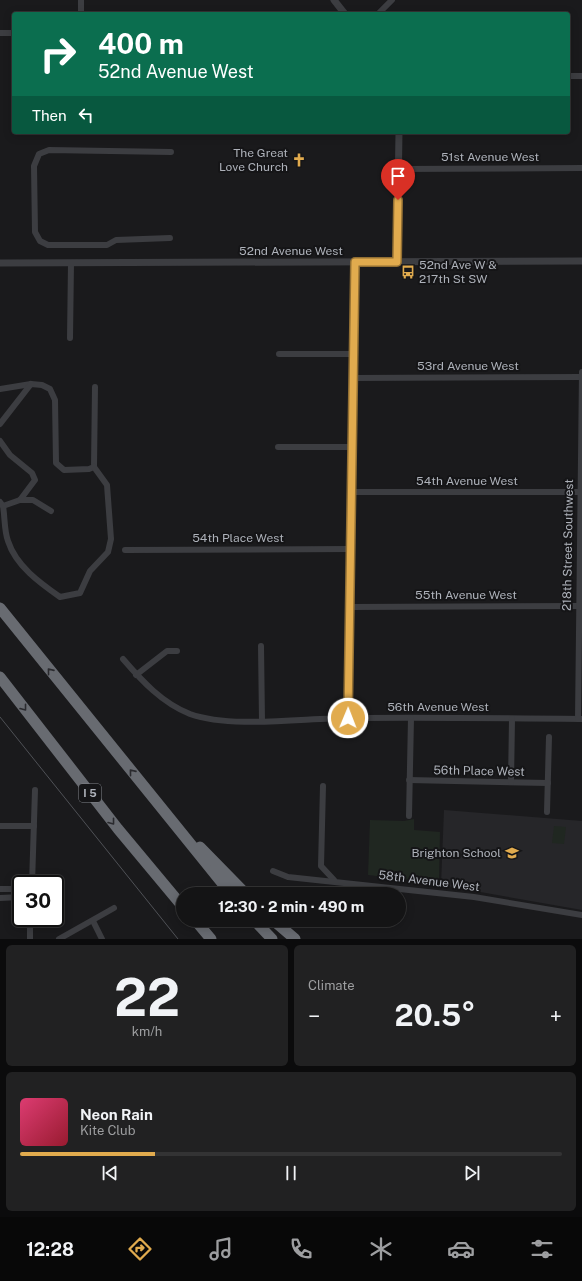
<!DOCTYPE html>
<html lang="en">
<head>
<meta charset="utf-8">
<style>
	body { margin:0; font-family:"Public Sans",sans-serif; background:#212122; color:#f1f3f6; height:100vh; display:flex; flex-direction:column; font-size:15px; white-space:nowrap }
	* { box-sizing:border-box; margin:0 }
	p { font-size:13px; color:#9d9ea0 }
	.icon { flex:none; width:22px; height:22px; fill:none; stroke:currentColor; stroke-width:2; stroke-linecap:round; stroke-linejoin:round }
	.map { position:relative; height:939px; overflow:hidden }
	.drawer { display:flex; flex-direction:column; gap:6px; padding:6px; background:#0b0b0c; flex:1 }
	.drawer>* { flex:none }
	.hud { position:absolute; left:12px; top:12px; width:558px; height:122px; border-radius:4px; box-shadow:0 2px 10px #0003,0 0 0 1px #333334; background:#0b6e4f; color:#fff; overflow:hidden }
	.speed { position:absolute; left:12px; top:875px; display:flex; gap:8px; font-size:20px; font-weight:700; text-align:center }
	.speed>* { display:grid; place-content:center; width:52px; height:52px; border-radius:50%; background:#141415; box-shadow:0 2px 10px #0003,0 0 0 1px #333334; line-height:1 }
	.speed .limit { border:2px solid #111; border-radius:6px; background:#fff; color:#111 }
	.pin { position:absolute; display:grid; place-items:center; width:34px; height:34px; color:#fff; margin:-41px -17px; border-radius:50% 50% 50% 0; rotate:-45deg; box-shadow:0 0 4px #0007 }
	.pin .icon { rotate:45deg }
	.me { position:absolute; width:44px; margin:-22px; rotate:1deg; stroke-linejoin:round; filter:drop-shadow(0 0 3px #0008) }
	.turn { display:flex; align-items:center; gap:14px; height:84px; padding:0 20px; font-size:18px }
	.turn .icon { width:52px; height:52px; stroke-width:2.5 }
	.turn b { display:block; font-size:28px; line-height:34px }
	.then { display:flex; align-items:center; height:38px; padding:0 20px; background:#0003; gap:8px; font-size:15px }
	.big { font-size:30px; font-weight:700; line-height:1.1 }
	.drawer .card { flex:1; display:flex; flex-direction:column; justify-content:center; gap:6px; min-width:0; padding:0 14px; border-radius:6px; background:#212122 }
	.drawer .dial { align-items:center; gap:0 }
	.dial b { font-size:52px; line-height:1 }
	.song { display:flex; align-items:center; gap:12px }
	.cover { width:48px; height:48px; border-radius:6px; background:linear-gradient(135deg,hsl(340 70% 55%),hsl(350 70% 35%)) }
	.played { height:4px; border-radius:2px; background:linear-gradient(90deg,#e1ab4e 25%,#333334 25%) }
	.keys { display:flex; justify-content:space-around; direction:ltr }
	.heat { display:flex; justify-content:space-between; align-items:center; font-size:22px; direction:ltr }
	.drawer .tiles { flex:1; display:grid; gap:6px; grid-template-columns:1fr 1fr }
	.card:last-child { grid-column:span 2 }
	.trip { position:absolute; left:176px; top:887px; width:230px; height:40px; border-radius:20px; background:#141415; box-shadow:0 2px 10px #0003,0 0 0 1px #333334; font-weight:700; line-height:40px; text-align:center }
	.menu { display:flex; height:64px; justify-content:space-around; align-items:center; background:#080808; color:#9d9ea0 }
	.menu .icon { width:28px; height:28px }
	.menu .on { color:#e1ab4e }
	.menu b { font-size:18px; color:#f1f3f6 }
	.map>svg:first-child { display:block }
	.built { fill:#262629 }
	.green { fill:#202721 }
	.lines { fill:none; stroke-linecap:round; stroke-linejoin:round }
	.minor { stroke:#3c3d41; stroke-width:6 }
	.tertiary { stroke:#3c3d41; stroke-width:7 }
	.motorway { stroke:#686b71; stroke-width:11 }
	.tram { stroke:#4f5156; stroke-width:1 }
	.oneway { stroke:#2a2a2e }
	.route-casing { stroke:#926f33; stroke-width:10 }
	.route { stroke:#e1ab4e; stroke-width:7 }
	.labels { text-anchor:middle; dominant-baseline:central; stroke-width:4; stroke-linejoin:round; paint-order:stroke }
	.shield { fill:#151517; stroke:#808389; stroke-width:1 }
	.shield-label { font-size:11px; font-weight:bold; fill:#aeb2ba }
	.poi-label { font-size:12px; fill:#aeb2ba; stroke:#151517; text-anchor:end }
	.street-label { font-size:12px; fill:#aeb2ba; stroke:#151517 }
</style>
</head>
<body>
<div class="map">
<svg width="582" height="939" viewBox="0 0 582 939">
	<rect width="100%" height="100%" fill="#1a1a1c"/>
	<path class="built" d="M444,810L582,821V910L441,885Z"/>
	<g class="green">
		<path d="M414,819V830L440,832L439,883L368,875L370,820L404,821Z"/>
		<path d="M554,826L566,827L564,844L552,843Z"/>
	</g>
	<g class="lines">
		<g class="minor">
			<path d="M81,0V14"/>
			<path d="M378,14L392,0"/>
			<path d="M0,33H14"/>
			<path d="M568,76H582"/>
			<path d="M398,169L582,168"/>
			<path d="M170,238L116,240L107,245H48L40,241L35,232L34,166L39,154L49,150L171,152"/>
			<path d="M70,338L71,263"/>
			<path d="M279,354H354"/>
			<path d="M353,378L582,377"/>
			<path d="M0,389L31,384L42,385L50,389L55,400L56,463L64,470L89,469L94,467L95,387"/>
			<path d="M0,424L31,384"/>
			<path d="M0,441L10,455L32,473L35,480L20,500L3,506"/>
			<path d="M278,447H352"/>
			<path d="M352,492H582"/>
			<path d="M20,500H33L51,511"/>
			<path d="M0,502L3,506C5,517 4,530 8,541C16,566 40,583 60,597L80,593L90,571L108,552L111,539L107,485L94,467"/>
			<path d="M125,550L351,549"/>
			<path d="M350,607L582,606"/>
			<path d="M261,646L262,721"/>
			<path d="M123,659C142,681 162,703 190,714C232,729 304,718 349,718C427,717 505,718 582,719"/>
			<path d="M136,675L167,651H177"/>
			<path d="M348,718L355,262"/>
			<path d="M578,719L582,372"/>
			<path d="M409,780L548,783"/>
			<path d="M511,782L512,719"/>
			<path d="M323,786L321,866L334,880"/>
			<path d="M547,812L549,737"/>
			<path d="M409,816L411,718"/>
			<path d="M0,826H34"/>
			<path d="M273,871L288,877L474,897L582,915"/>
			<path d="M32,884L35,790"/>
			<path d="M0,889H21"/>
			<path d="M0,898L21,897"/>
			<path d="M93,921L102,939"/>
			<path d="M30,939V918"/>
			<path d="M59,939L114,908"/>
		</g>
		<g class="tertiary">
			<path d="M334,0L345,14"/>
			<path d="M397,262L399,132"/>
			<path d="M0,263L582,261"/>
		</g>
		<g class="motorway">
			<path d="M0,608L231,894"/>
			<path d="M0,677L118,829L183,907"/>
			<path d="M200,847L246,894"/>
			<path d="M195,920L211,939"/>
			<path d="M254,920L272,939"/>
			<path d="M273,920L295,939"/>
		</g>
		<path class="tram" d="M0,717L178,939"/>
	</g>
	<defs><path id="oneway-chevron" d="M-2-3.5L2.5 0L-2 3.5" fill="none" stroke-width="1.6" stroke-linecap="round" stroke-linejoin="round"/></defs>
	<g class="oneway">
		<use href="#oneway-chevron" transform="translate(50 671) rotate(-129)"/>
		<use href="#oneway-chevron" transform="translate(24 708) rotate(52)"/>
		<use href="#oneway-chevron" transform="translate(132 772) rotate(-129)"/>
		<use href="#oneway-chevron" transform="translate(112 822) rotate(52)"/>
	</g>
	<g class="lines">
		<g class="route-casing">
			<path id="route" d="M348,718L355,262H397L398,200"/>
		</g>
		<use href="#route" class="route"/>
	</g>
	<defs>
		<g id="church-bare" transform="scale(1.08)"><path d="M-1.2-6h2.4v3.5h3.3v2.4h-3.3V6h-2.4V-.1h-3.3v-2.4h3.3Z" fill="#e1ab4e" stroke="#151517" stroke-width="2.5" paint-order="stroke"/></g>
		<g id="bus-bare" transform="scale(1.08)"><path d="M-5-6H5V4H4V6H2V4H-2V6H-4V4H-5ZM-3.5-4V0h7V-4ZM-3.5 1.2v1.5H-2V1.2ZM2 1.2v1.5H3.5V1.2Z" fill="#e1ab4e" stroke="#151517" stroke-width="2.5" paint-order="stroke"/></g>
		<g id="school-bare" transform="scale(1.08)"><path d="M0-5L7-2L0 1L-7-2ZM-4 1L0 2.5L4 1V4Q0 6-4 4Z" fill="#e1ab4e" stroke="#151517" stroke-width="2.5" paint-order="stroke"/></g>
	</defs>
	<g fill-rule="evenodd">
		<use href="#church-bare" x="299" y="160"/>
		<use href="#bus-bare" x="408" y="272"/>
		<use href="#school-bare" x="512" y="853"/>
	</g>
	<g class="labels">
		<rect class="shield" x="79" y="784" width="22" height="18" rx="3"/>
		<g class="shield-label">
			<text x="90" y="793">I 5</text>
		</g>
		<g class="poi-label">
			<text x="288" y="153">The Great<tspan x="288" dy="14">Love Church</tspan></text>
			<text x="419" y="265" text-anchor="start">52nd Ave W &amp;<tspan x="419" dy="14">217th St SW</tspan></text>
			<text x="501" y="853">Brighton School</text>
		</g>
		<g class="street-label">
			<text x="490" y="157">51st Avenue West</text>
			<text x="291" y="251">52nd Avenue West</text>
			<text x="468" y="366">53rd Avenue West</text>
			<text x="467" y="481">54th Avenue West</text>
			<text x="238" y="538">54th Place West</text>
			<text transform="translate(568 545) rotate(-89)">218th Street Southwest</text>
			<text x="466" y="595">55th Avenue West</text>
			<text x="438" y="707">56th Avenue West</text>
			<text transform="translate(479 771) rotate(1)">56th Place West</text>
			<text transform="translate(429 881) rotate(7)">58th Avenue West</text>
		</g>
	</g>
</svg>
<div class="speed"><div class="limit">30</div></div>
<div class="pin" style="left:398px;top:200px;background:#d93025"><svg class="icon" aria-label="arrive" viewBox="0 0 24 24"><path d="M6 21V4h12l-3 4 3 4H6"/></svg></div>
<svg class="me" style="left:348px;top:718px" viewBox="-20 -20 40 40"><circle r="17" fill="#e1ab4e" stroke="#fff" stroke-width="3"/><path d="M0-11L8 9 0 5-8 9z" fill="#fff"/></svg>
<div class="trip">12:30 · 2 min · 490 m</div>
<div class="hud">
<div class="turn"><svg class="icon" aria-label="right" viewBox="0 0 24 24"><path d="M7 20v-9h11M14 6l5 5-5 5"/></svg><div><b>400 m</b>52nd Avenue West</div></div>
<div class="then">Then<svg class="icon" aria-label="left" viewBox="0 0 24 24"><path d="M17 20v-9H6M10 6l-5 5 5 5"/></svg></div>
</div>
</div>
<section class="drawer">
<div class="tiles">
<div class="card dial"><b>22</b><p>km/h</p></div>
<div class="card"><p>Climate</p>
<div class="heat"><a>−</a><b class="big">20.5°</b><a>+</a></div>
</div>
<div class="card">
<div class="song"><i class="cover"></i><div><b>Neon Rain</b><p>Kite Club</p></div></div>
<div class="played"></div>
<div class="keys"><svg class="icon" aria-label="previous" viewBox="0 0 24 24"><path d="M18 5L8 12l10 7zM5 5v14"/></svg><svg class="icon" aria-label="pause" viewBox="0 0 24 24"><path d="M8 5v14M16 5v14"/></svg><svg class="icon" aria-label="next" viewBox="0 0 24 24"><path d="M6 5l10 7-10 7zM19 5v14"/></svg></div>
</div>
</div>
</section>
<nav class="menu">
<b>12:28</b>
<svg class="icon on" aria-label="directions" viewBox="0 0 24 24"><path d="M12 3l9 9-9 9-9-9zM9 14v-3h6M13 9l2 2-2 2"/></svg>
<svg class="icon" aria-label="music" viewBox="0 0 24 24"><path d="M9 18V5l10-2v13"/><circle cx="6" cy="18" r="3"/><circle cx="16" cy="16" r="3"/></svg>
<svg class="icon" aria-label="phone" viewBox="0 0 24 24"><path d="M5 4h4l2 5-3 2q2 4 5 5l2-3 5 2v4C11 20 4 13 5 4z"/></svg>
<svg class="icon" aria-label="climate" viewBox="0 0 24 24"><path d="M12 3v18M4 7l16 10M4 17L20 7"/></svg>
<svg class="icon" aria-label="car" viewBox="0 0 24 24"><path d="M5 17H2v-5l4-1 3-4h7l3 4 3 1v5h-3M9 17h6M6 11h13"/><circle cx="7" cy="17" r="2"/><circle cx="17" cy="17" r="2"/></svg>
<svg class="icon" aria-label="filters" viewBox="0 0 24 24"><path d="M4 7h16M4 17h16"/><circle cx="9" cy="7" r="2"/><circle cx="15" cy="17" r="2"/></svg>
</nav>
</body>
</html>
